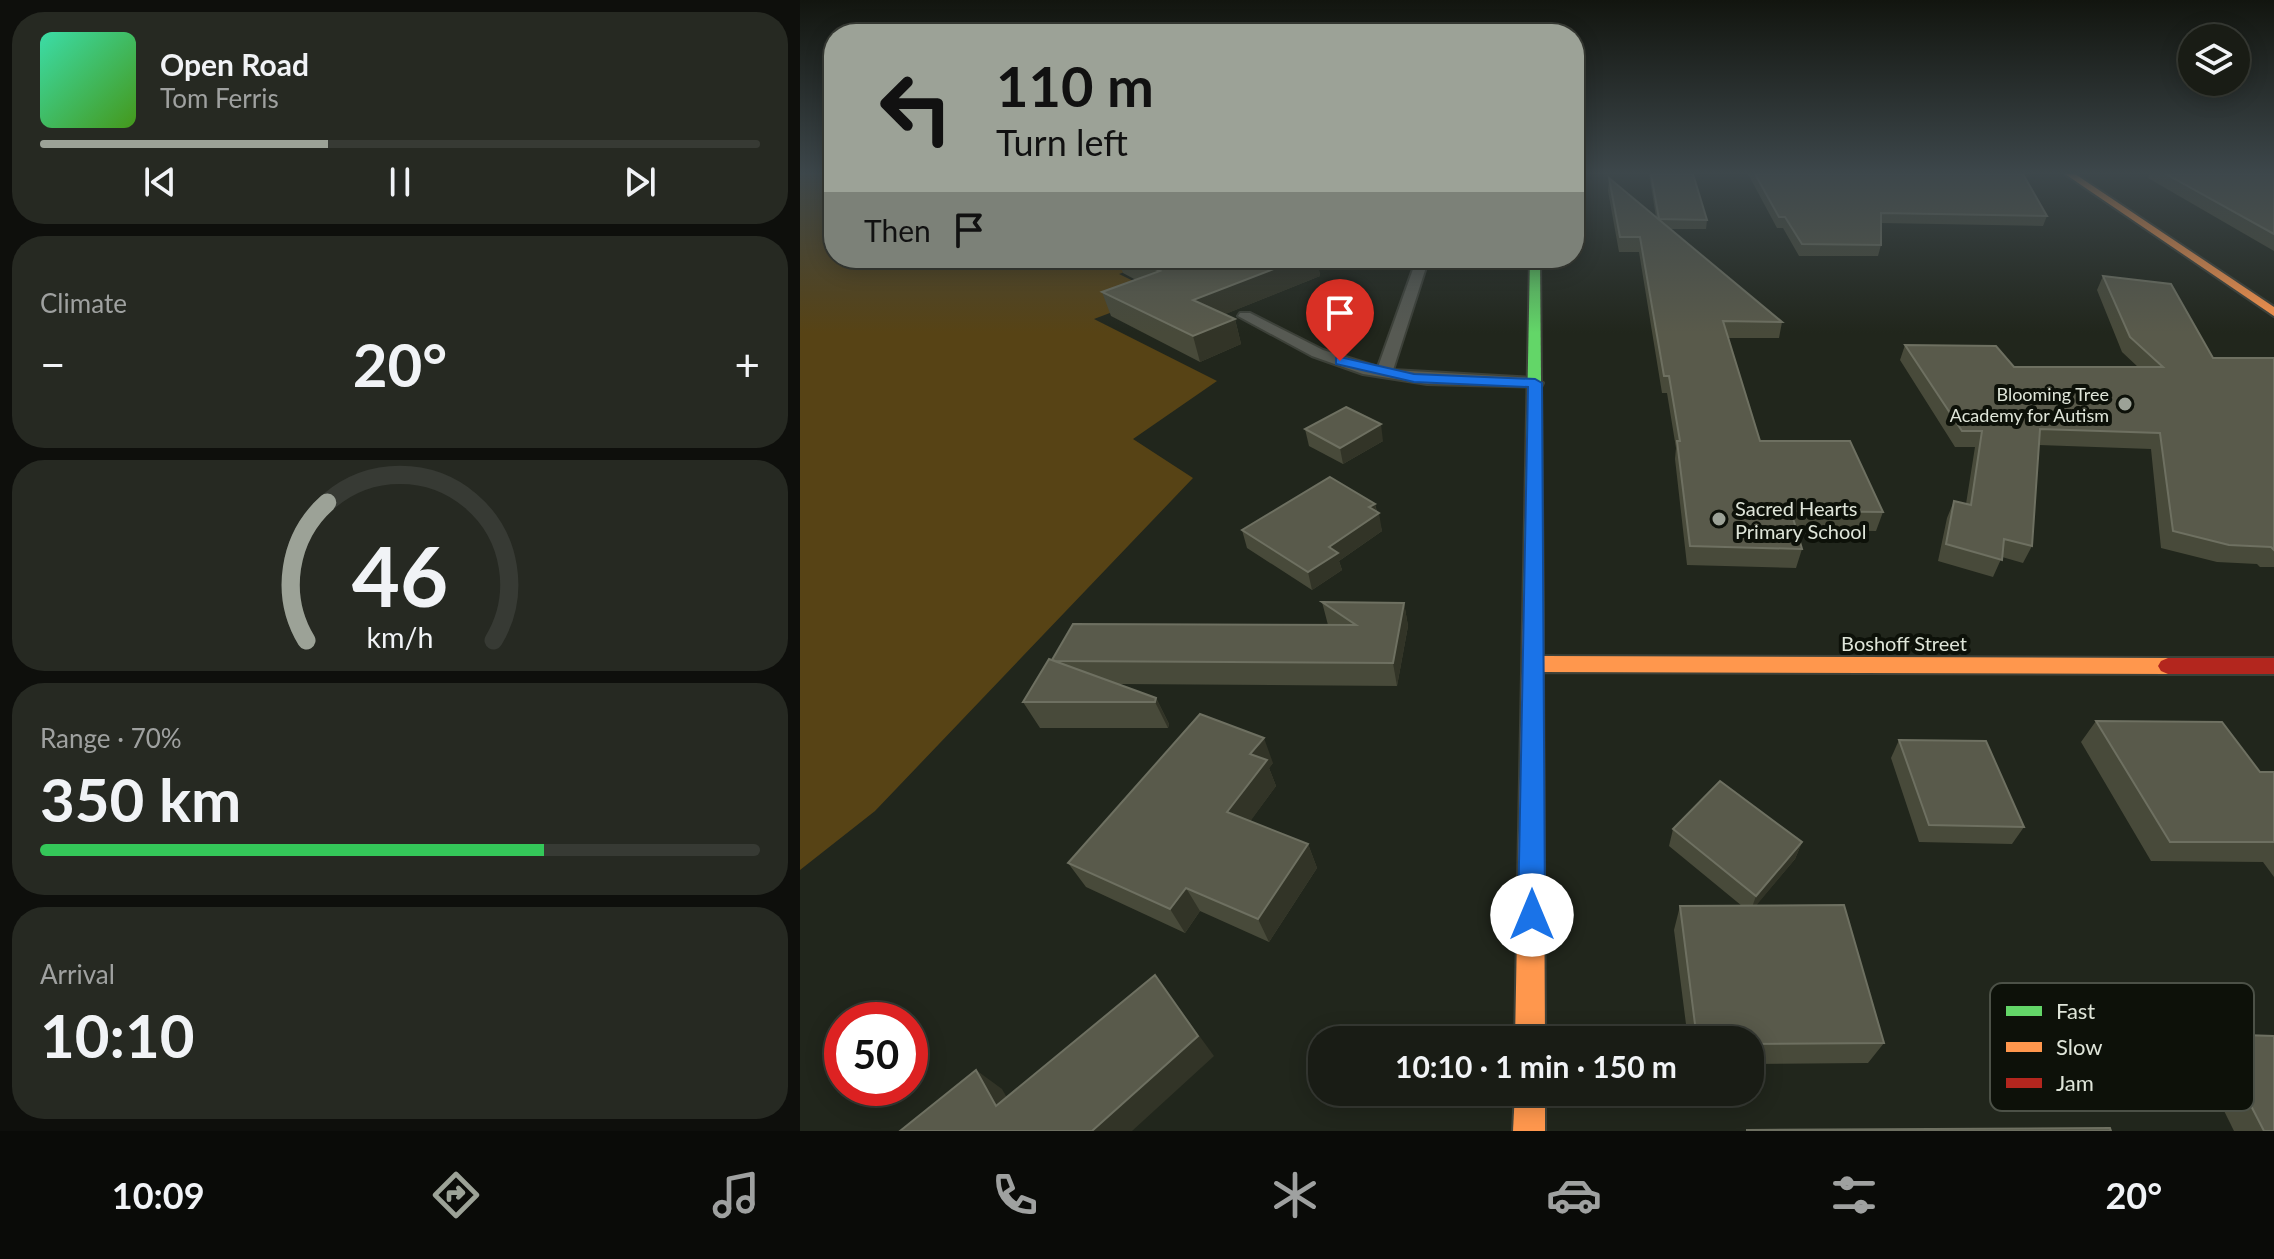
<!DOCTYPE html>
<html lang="en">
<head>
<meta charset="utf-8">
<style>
	body { margin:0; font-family:Lato,sans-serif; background:#262922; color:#f1f3f6; height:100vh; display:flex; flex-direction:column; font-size:30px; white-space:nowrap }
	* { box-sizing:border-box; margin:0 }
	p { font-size:26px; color:#9fa1a0 }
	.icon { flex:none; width:44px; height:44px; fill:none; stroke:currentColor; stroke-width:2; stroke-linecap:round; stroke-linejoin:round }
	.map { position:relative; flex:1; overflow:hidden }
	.drawer { display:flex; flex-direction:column; gap:12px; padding:12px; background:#0e0f0c; width:800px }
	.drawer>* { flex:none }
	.top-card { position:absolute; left:24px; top:24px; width:760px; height:244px; border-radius:32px; box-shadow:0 4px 20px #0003,0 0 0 2px #373a34; background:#9ca297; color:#111; overflow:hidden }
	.fabs { position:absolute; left:1378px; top:24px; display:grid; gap:16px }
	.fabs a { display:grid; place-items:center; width:72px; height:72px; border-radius:50%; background:#191c15; box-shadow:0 4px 20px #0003,0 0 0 2px #373a34; font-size:40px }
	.speed { position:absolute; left:24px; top:1002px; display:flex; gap:16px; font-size:40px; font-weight:700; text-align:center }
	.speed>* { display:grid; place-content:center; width:104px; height:104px; border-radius:50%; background:#191c15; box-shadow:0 4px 20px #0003,0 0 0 2px #373a34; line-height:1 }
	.speed .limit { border:12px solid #d22; background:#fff; color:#111 }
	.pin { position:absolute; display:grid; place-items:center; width:68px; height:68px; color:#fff; margin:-82px -34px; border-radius:50% 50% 50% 0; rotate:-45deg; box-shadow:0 0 8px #0007 }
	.pin .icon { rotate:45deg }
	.me { position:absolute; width:88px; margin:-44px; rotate:0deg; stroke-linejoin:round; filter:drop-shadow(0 0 6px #0008) }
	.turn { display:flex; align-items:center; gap:28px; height:168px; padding:0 40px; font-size:36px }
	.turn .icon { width:104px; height:104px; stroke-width:2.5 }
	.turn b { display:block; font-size:56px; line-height:68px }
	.then { display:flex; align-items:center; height:76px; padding:0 40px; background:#0003; gap:16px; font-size:30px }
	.big { font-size:60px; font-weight:700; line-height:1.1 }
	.drawer .card { flex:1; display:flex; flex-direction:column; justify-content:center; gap:12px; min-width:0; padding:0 28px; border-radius:32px; background:#262922 }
	.drawer .dial { align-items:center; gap:0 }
	.dial svg { height:208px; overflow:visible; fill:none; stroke:#373a34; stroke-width:7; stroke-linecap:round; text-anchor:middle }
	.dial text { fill:#f1f3f6; stroke:none }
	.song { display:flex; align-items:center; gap:24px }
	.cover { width:96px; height:96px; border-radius:12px; background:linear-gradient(135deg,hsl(160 70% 55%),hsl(100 70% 35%)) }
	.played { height:8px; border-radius:4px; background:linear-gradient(90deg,#9ca297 40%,#373a34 40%) }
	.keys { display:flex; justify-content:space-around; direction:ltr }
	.heat { display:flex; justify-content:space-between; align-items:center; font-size:44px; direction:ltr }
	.charge { height:12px; border-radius:6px; background:linear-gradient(90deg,#34c759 70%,#373a34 0) }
	.trip { position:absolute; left:508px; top:1026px; width:456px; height:80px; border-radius:32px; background:#191c15; box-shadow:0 4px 20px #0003,0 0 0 2px #373a34; font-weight:700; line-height:80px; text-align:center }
	.menu { display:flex; height:128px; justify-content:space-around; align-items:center; background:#0a0b08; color:#9fa1a0 }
	.menu .icon { width:56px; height:56px }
	.menu .selected { color:#9ca297 }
	.menu b { font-size:36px; color:#f1f3f6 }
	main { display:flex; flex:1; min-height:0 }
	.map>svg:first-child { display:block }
	.green { fill:#574315 }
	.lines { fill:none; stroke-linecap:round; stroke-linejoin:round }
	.lane-casing { stroke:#3d4139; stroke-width:4 }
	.fast-casing { stroke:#3d4139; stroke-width:4 }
	.slow-casing { stroke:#3d4139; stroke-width:4 }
	.jam-casing { stroke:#3d4139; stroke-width:4 }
	.lane { fill:#575a53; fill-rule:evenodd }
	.fast { fill:#63d668; fill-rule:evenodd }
	.slow { fill:#ff974d; fill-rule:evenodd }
	.jam { fill:#b3261e; fill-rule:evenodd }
	.wall { fill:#484a3a }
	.shaded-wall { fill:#323427 }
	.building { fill:#595a4b; stroke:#6e7061; stroke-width:2 }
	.route { fill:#1a73e8; stroke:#114b97; stroke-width:2 }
	.poi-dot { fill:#9ca297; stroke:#0d1109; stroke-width:3 }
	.labels { text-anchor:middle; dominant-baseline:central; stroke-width:8; stroke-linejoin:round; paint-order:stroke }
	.far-poi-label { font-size:18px; fill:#dfe5d9; stroke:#0d1109; text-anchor:end }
	.poi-label { font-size:20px; fill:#dfe5d9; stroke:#0d1109; text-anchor:start }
	.street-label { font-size:20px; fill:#dfe5d9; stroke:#0d1109 }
	.key { fill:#0d1109; stroke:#4c5147; stroke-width:2 }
	.key-label { font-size:22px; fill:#dfe5d9 }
</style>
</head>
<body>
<main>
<section class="drawer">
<div class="card">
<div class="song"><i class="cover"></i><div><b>Open Road</b><p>Tom Ferris</p></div></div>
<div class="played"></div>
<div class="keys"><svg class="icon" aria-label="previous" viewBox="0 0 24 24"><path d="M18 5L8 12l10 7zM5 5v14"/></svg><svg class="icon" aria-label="pause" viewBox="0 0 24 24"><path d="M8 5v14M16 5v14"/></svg><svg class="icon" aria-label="next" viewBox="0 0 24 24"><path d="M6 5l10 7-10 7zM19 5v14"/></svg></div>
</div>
<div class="card"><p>Climate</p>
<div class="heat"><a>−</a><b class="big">20°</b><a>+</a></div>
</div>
<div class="card dial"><svg viewBox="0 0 100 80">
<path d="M14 69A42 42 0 1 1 86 69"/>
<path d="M14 69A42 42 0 0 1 22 16" stroke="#9ca297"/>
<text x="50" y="56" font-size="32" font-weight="700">46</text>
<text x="50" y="72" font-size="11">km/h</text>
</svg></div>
<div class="card"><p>Range · 70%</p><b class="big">350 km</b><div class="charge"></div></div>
<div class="card"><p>Arrival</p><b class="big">10:10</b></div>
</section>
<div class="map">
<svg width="1474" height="1131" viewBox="0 0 1474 1131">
	<rect width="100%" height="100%" fill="#21261c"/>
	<path class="green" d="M0,174H34V258L361,259L319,274L360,294L294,319L417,381L333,439L393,478L75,811L0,870Z"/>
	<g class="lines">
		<g class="lane-casing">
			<path id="lane" d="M617,258H629L593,370L735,378L743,383L741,387L627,384L563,374L512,356L438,316L440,313H450L523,350L578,367Z"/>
		</g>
		<g class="fast-casing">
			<path id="fast" d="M730,258H740L743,620L740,625H726L723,620Z"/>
		</g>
		<g class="slow-casing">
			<g id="slow">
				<path d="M1265,174H1275L1474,307V316Z"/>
				<path d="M733,613L740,615L743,620V656L1368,658L1375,661L1378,666L1375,671L1368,674L743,672L745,1040H715L723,620L726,615Z"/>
				<path d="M715,1092H745V1131H713Z"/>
			</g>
		</g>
		<g class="jam-casing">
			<path id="jam" d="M1368,658H1474V674H1368L1361,671L1358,666L1361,661Z"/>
		</g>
		<use href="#lane" class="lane"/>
		<use href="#fast" class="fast"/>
		<use href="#slow" class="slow"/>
		<use href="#jam" class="jam"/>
	</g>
	<g class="wall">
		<path d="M849,174H893L907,220L906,229H870L982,322L979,338H928L960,441L1083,512L1076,531L997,530L1002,549L996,568L887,565L875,459L876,448L867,393H862L839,252H819L808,191L809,178L856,217Z"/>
		<path d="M948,174H1223L1247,216L1243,226L1081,223V245L1078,256H999L983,228H977Z"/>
		<path d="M1350,174H1474V251L1348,178Z"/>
		<path d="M317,258H517L520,276L425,314L435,319L441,344L400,362L311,316L302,292L336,280L323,273Z"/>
		<path d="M1303,276L1413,358H1474V567H1460L1457,564L1417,562L1361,548L1351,449L1239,445L1232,546L1223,563L1202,557L1193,577L1138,561L1147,518L1154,501L1166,504L1175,447H1155L1100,360L1105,345L1214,367H1338L1322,352L1297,290Z"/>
		<path d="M505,429L583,441L543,464L509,446Z"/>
		<path d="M575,504L582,531L539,561L542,570L512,590L447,548L442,530Z"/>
		<path d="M522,602L604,603L608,626L597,686L318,684L356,698L369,724L368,728H240L223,702L252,660L528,625Z"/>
		<path d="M1296,721L1460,772H1474V877L1463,862L1351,861L1281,742Z"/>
		<path d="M1099,740L1224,827L1212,844L1119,842L1091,758Z"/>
		<path d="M473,763L469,768L476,786L450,821L508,844L517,868L469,942L400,911L385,933L286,887L268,863Z"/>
		<path d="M873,829L1002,842L995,859L955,906L1084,1043L1068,1063L950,1064V1040H888L874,930L880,906H942L869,846Z"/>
		<path d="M1414,1034L1474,1131H1434L1393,1048Z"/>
	</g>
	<g class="shaded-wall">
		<path d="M502,258H517L520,276L401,324L393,300Z"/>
		<path d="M435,319L441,344L400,362L393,336Z"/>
		<path d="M581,424L583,441L543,464L540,448Z"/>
		<path d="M575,504L577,515L579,513L582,531L539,561L542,570L512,590L508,572L529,547L569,507Z"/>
		<path d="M604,603L608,626L597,686L593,663Z"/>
		<path d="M356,698L369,724L368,728L355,702Z"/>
		<path d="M464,738L473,763L469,768L476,786L439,837L427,812L450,754Z"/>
		<path d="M1002,842L995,859L950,913L956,896Z"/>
		<path d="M508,844L517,868L469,942L458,919Z"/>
		<path d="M386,888L400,911L385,933L370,909Z"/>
		<path d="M355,975L414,1056L332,1131H292Z"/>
		<path d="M176,1070L202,1089L222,1124L196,1106Z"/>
	</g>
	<g class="building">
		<path d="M851,174H893L907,220L859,219Z"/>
		<path d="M955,174H1223L1247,216L1081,213V245L1002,244L985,217H979Z"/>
		<path d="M1366,174H1474V234Z"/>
		<path d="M809,178L982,322L923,321L960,441H1050L1083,512L991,511L1002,549L890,546L877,441H880L869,376H864L840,237H820Z"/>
		<path d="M332,258H502L393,300L435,319L393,336L302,292L360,271Z"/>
		<path d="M1303,276L1371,284L1413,358H1474V550L1471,547L1429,545L1373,531L1360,433L1240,429L1232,546L1204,539L1202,560L1146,544L1154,501L1171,505L1182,431H1162L1105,345L1196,346L1214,367H1363L1330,337Z"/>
		<path d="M546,407L581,424L540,448L505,429Z"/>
		<path d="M530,477L575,504L569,507L579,513L529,547L538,553L508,572L442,530Z"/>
		<path d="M522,602L604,603L593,663L255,661L252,660L273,624L556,625Z"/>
		<path d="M249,659L356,698L355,702H223Z"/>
		<path d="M400,714L464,738L450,754L467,760L427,812L508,844L458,919L386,888L370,909L268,863Z"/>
		<path d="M1296,721L1422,722L1460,772H1474V842H1370Z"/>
		<path d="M1099,740L1186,741L1224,827L1129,825Z"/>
		<path d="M920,781L1002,842L956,896L873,829Z"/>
		<path d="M1044,905L1084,1043L950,1044V1040H897L880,906Z"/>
		<path d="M355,975L398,1036L292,1131H100L176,1070L196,1106Z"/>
		<path d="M1414,1034L1474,1036V1131H1464Z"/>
		<path d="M1310,1128L1311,1131H947V1130Z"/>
	</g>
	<linearGradient id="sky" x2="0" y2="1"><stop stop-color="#12150f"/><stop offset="0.52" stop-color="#3d474b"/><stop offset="1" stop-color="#3d474b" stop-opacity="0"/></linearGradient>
	<rect width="1474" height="333" fill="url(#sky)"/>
	<path class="route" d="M540,357L614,374L735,379L742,383L745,915L741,924L732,928L722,924L718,915L728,387L614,382L536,364V358Z"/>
	<g class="poi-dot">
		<circle cx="1325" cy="404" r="8"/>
		<circle cx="919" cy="519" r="8"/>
	</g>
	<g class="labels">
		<g class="far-poi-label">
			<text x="1309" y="394">Blooming Tree<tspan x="1309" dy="21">Academy for Autism</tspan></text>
		</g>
		<g class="poi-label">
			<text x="935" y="508">Sacred Hearts<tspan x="935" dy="23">Primary School</tspan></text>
		</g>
		<g class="street-label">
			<text x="1104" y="643">Boshoff Street</text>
		</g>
	</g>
	<rect x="1190" y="983" width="264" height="128" rx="12" class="key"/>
	<rect x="1206" y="1006" width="36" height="10" fill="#63d668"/>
	<rect x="1206" y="1042" width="36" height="10" fill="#ff974d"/>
	<rect x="1206" y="1078" width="36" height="10" fill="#b3261e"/>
	<g class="key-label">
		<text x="1256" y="1019">Fast</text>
		<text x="1256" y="1055">Slow</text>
		<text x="1256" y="1091">Jam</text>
	</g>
</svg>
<div class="fabs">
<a><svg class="icon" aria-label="layers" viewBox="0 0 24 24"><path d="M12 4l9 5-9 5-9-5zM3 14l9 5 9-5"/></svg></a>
</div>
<div class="speed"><div class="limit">50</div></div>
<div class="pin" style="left:540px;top:361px;background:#d93025"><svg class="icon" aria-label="arrive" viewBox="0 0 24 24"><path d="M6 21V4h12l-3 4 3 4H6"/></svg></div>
<svg class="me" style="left:732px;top:915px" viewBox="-20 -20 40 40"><circle r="19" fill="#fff"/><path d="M0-13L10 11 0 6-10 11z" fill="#1a73e8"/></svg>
<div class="trip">10:10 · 1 min · 150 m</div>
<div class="top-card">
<div class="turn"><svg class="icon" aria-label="left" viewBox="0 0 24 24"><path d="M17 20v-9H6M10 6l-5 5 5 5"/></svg><div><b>110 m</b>Turn left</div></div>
<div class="then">Then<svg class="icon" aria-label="arrive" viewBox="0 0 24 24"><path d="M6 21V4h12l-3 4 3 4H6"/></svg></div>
</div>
</div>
</main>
<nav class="menu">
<b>10:09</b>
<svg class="icon selected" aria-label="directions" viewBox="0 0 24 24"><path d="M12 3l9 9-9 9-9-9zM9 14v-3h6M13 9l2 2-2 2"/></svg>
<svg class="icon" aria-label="music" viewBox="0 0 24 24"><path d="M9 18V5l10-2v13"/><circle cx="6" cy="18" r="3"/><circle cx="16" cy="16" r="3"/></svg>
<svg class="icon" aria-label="phone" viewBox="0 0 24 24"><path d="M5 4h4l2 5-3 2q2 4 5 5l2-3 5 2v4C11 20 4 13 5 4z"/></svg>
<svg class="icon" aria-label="climate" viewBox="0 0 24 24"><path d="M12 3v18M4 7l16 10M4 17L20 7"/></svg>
<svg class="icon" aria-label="car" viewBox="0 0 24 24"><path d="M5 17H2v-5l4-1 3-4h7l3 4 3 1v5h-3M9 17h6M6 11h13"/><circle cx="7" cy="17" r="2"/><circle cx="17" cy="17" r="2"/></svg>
<svg class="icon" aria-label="filters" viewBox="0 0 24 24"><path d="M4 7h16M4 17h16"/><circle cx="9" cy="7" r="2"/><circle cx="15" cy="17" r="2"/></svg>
<b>20°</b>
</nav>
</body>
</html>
